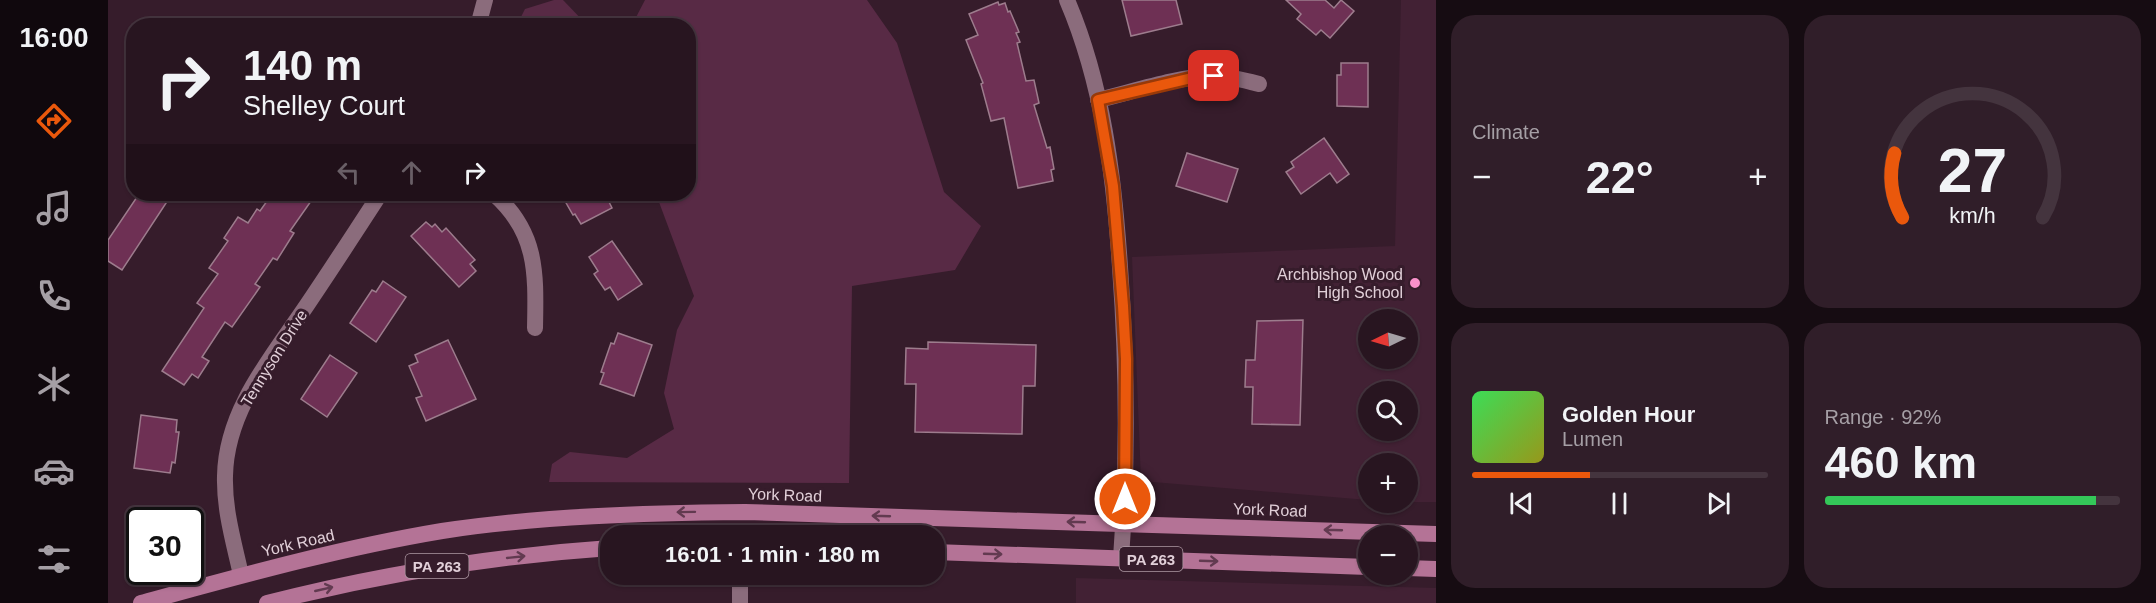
<!DOCTYPE html>
<html lang="en">
<head>
<meta charset="utf-8">
<style>
	body { margin:0; font-family:Arial,sans-serif; background:#301e29; color:#f1f3f6; height:100vh; display:flex; flex-direction:column; font-size:22px; white-space:nowrap }
	* { box-sizing:border-box; margin:0 }
	p { font-size:20px; color:#a59fa5 }
	.icon { flex:none; width:33px; height:33px; fill:none; stroke:currentColor; stroke-width:2; stroke-linecap:round; stroke-linejoin:round }
	.map { position:relative; flex:1; overflow:hidden }
	.sheet { display:flex; flex-direction:column; gap:15px; padding:15px; background:#160c12; width:720px }
	.sheet>* { flex:none }
	.guide { position:absolute; left:18px; top:18px; width:570px; height:183px; border-radius:24px; box-shadow:0 2px 4px #0004,0 0 0 2px #44343e; background:#281520; color:#f1f3f6; overflow:hidden }
	.needle { width:39px; rotate:265deg }
	.fabs { position:absolute; left:1250px; top:309px; display:grid; gap:12px }
	.fabs a { display:grid; place-items:center; width:60px; height:60px; border-radius:50%; background:#281520; box-shadow:0 2px 4px #0004,0 0 0 2px #44343e; font-size:30px }
	.speed { position:absolute; left:18px; top:507px; display:flex; gap:12px; font-size:30px; font-weight:700; text-align:center }
	.speed>* { display:grid; place-content:center; width:78px; height:78px; border-radius:50%; background:#281520; box-shadow:0 2px 4px #0004,0 0 0 2px #44343e; line-height:1 }
	.speed .limit { border:3px solid #111; border-radius:9px; background:#fff; color:#111 }
	.pin { position:absolute; display:grid; place-items:center; width:51px; height:51px; color:#fff; margin:-26px; border-radius:12px; box-shadow:0 3px 9px #0006 }
	.me { position:absolute; width:66px; margin:-33px; rotate:0deg; stroke-linejoin:round; filter:drop-shadow(0 0 4px #0008) }
	.turn { display:flex; align-items:center; gap:21px; height:126px; padding:0 18px; font-size:27px }
	.turn .icon { width:78px; height:78px; stroke-width:2.5 }
	.turn b { display:block; font-size:42px; line-height:51px }
	.lanes { display:flex; align-items:center; height:57px; padding:0 18px; background:#0003; justify-content:center; gap:30px; direction:ltr }
	.lanes .off { opacity:.35 }
	.big { font-size:45px; font-weight:700; line-height:1.1 }
	.sheet .widget { flex:1; display:flex; flex-direction:column; justify-content:center; gap:9px; min-width:0; padding:0 21px; border-radius:24px; background:#301e29 }
	.sheet .dial { align-items:center; gap:0 }
	.dial svg { height:156px; overflow:visible; fill:none; stroke:#44343e; stroke-width:7; stroke-linecap:round; text-anchor:middle }
	.dial text { fill:#f1f3f6; stroke:none }
	.song { display:flex; align-items:center; gap:18px }
	.cover { width:72px; height:72px; border-radius:9px; background:linear-gradient(135deg,hsl(130 70% 55%),hsl(60 70% 35%)) }
	.played { height:6px; border-radius:3px; background:linear-gradient(90deg,#ea580c 40%,#44343e 40%) }
	.keys { display:flex; justify-content:space-around; direction:ltr }
	.heat { display:flex; justify-content:space-between; align-items:center; font-size:33px; direction:ltr }
	.charge { height:9px; border-radius:4px; background:linear-gradient(90deg,#34c759 92%,#44343e 0) }
	.sheet .tiles { flex:1; display:grid; gap:15px; grid-template-columns:repeat(2,1fr) }
	.trip { position:absolute; left:492px; top:525px; width:345px; height:60px; border-radius:24px; background:#281520; box-shadow:0 2px 4px #0004,0 0 0 2px #44343e; font-weight:700; line-height:60px; text-align:center }
	main { display:flex; flex:1; min-height:0 }
	.tab-bar { display:flex; flex-direction:column; width:108px; justify-content:space-around; align-items:center; background:#10080d; color:#a59fa5 }
	.tab-bar .icon { width:42px; height:42px }
	.tab-bar .on { color:#ea580c }
	.tab-bar b { font-size:27px; color:#f1f3f6 }
	.map>svg:first-child { display:block }
	.built { fill:#422134; fill-rule:evenodd }
	.green { fill:#582a45 }
	.building { fill:#6e3054; stroke:#9d7c8d; stroke-width:1.5 }
	.lines { fill:none; stroke-linecap:round; stroke-linejoin:round }
	.minor { stroke:#8b6c7c; stroke-width:16 }
	.trunk { stroke:#b47396; stroke-width:16 }
	.oneway { stroke:#623a50 }
	.route-casing { stroke:#983908; stroke-width:15 }
	.route { stroke:#ea580c; stroke-width:10 }
	.poi-dot { fill:#f990ca; stroke:#361c2b; stroke-width:2 }
	.labels { text-anchor:middle; dominant-baseline:central; stroke-width:6; stroke-linejoin:round; paint-order:stroke }
	.shield { fill:#361c2b; stroke:#ae99a4; stroke-width:1.5 }
	.shield-label { font-size:15px; font-weight:bold; fill:#e1cfd8 }
	.poi-label { font-size:16px; fill:#e1cfd8; stroke:#361c2b; text-anchor:end }
	.street-label { font-size:16px; fill:#e1cfd8; stroke:#361c2b }
</style>
</head>
<body>
<main>
<nav class="tab-bar">
<b>16:00</b>
<svg class="icon on" aria-label="directions" viewBox="0 0 24 24"><path d="M12 3l9 9-9 9-9-9zM9 14v-3h6M13 9l2 2-2 2"/></svg>
<svg class="icon" aria-label="music" viewBox="0 0 24 24"><path d="M9 18V5l10-2v13"/><circle cx="6" cy="18" r="3"/><circle cx="16" cy="16" r="3"/></svg>
<svg class="icon" aria-label="phone" viewBox="0 0 24 24"><path d="M5 4h4l2 5-3 2q2 4 5 5l2-3 5 2v4C11 20 4 13 5 4z"/></svg>
<svg class="icon" aria-label="climate" viewBox="0 0 24 24"><path d="M12 3v18M4 7l16 10M4 17L20 7"/></svg>
<svg class="icon" aria-label="car" viewBox="0 0 24 24"><path d="M5 17H2v-5l4-1 3-4h7l3 4 3 1v5h-3M9 17h6M6 11h13"/><circle cx="7" cy="17" r="2"/><circle cx="17" cy="17" r="2"/></svg>
<svg class="icon" aria-label="filters" viewBox="0 0 24 24"><path d="M4 7h16M4 17h16"/><circle cx="9" cy="7" r="2"/><circle cx="15" cy="17" r="2"/></svg>
</nav>
<div class="map">
<svg width="1328" height="603" viewBox="0 0 1328 603">
	<rect width="100%" height="100%" fill="#361c2b"/>
	<g class="built">
		<path d="M1293,0H1328V502H1299V464H1260V500L1033,481L1024,257L1287,246ZM1260,320H1299V358H1260ZM1260,392H1299V430H1260Z"/>
		<path d="M968,578L1328,588V603H968Z"/>
	</g>
	<g class="green">
		<path d="M446,0H455L479,25H409L417,9Z"/>
		<path d="M537,0H759L789,43L836,192L873,226L847,270L744,286L741,483L441,482L444,464L462,452L519,458L566,429L556,393L569,330L586,296L548,194H580V26L524,25Z"/>
	</g>
	<g class="building">
		<path d="M1014,0H1068L1074,24L1023,36Z"/>
		<path d="M1178,0H1217L1226,8L1233,0L1246,11L1222,38L1213,30L1208,35L1189,19L1193,14Z"/>
		<path d="M890,2L891,5L897,3L900,12L902,11L911,32L908,33L912,42L909,43L918,81L926,80L931,103L926,105L939,148L942,147L946,169L943,170L945,181L910,188L896,118L883,121L873,84L875,83L858,40L870,35L861,14Z"/>
		<path d="M1233,63H1260V107L1229,106V75H1233Z"/>
		<path d="M1216,138L1241,174L1229,183L1222,173L1193,194L1178,172L1186,167L1183,162Z"/>
		<path d="M1079,153L1130,169L1119,202L1068,186Z"/>
		<path d="M31,194H64L14,270L0,261V240Z"/>
		<path d="M164,194H208L182,231L186,233L169,260L165,258L147,284L152,287L124,327L117,322L94,357L101,361L90,378L84,374L76,385L54,371L96,308L89,303L110,274L101,268L120,241L116,238L130,217L140,223L149,209L152,211Z"/>
		<path d="M453,194H497L504,208L473,224L467,214L465,215Z"/>
		<path d="M318,222L324,227L327,224L334,232L338,228L367,260L362,264L368,271L351,287L303,236Z"/>
		<path d="M504,241L534,284L510,300L502,287L497,290L486,274L490,271L481,257Z"/>
		<path d="M275,281L298,297L268,342L242,323L264,290L268,292Z"/>
		<path d="M1195,320L1192,425L1144,424L1145,387H1137L1138,360H1147L1149,321Z"/>
		<path d="M510,333L544,345L526,396L492,384L496,373L493,372L503,343L506,344Z"/>
		<path d="M340,340L368,399L318,421L308,398L314,396L301,366L310,362L307,355Z"/>
		<path d="M820,342L928,345L927,386H915L914,434L807,432L808,384H797L798,348L820,349Z"/>
		<path d="M222,355L249,373L219,417L193,399Z"/>
		<path d="M33,415L69,420L68,432H71L67,463L64,462L62,473L26,468Z"/>
	</g>
	<g class="lines">
		<g class="minor">
			<path d="M959,0C995,84 1006,176 1012,267C1019,364 1020,461 1013,558"/>
			<path d="M370,26L377,0"/>
			<path d="M990,100C1024,92 1071,76 1105,76C1120,76 1136,80 1151,84"/>
			<path d="M386,194C430,233 428,274 427,328"/>
			<path d="M133,575C126,543 116,510 117,476C118,410 164,357 199,305C224,268 248,231 272,194"/>
			<path d="M632,603V574"/>
		</g>
		<g class="trunk">
			<path d="M826,552L1260,567"/>
			<path d="M1299,568L1328,569"/>
			<path d="M33,603C132,576 232,548 334,531C434,516 536,513 637,512L1328,534"/>
			<path d="M159,603C272,574 386,556 502,548"/>
		</g>
	</g>
	<defs><path id="oneway-shaft" d="M-6 0H5M1.5-3L5.5 0L1.5 3" fill="none" stroke-width="1.6" stroke-linecap="round" stroke-linejoin="round" transform="scale(1.5)"/></defs>
	<g class="oneway">
		<use href="#oneway-shaft" transform="translate(578 512) rotate(179)"/>
		<use href="#oneway-shaft" transform="translate(773 516) rotate(-178)"/>
		<use href="#oneway-shaft" transform="translate(968 522) rotate(-178)"/>
		<use href="#oneway-shaft" transform="translate(1225 530) rotate(-178)"/>
		<use href="#oneway-shaft" transform="translate(885 554) rotate(2)"/>
		<use href="#oneway-shaft" transform="translate(408 557) rotate(-6)"/>
		<use href="#oneway-shaft" transform="translate(1101 561) rotate(2)"/>
		<use href="#oneway-shaft" transform="translate(216 589) rotate(-13)"/>
	</g>
	<g class="lines">
		<g class="route-casing">
			<path id="route" d="M1017,499L1018,359L1015,306L1005,186L990,100L1088,77L1106,76"/>
		</g>
		<use href="#route" class="route"/>
	</g>
	<circle class="poi-dot" cx="1307" cy="283" r="6"/>
	<g class="labels">
		<g class="shield">
			<rect x="1011.5" y="547" width="63" height="24" rx="4.5"/>
			<rect x="297.5" y="554" width="63" height="24" rx="4.5"/>
		</g>
		<g class="shield-label">
			<text x="1043" y="559">PA 263</text>
			<text x="329" y="566">PA 263</text>
		</g>
		<g class="poi-label">
			<text x="1295" y="274">Archbishop Wood<tspan x="1295" dy="18">High School</tspan></text>
		</g>
		<g class="street-label">
			<text transform="translate(166 358) rotate(-58)">Tennyson Drive</text>
			<text transform="translate(677 495) rotate(2)">York Road</text>
			<text transform="translate(1162 510) rotate(2)">York Road</text>
			<text transform="translate(190 543) rotate(-13)">York Road</text>
		</g>
	</g>
</svg>
<div class="fabs">
<a><svg class="needle" viewBox="-14 -14 28 28"><path d="M0-13l5 13h-10z" fill="#e53935"/><path d="M0 13l5-13h-10z" fill="#a59fa5"/></svg></a>
<a><svg class="icon" aria-label="search" viewBox="0 0 24 24"><circle cx="10" cy="10" r="6"/><path d="M15 15l6 6"/></svg></a>
<a>+</a>
<a>−</a>
</div>
<div class="speed"><div class="limit">30</div></div>
<div class="pin" style="left:1106px;top:76px;background:#d93025"><svg class="icon" aria-label="arrive" viewBox="0 0 24 24"><path d="M6 21V4h12l-3 4 3 4H6"/></svg></div>
<svg class="me" style="left:1017px;top:499px" viewBox="-20 -20 40 40"><circle r="17" fill="#ea580c" stroke="#fff" stroke-width="3"/><path d="M0-11L8 9 0 5-8 9z" fill="#fff"/></svg>
<div class="trip">16:01 · 1 min · 180 m</div>
<div class="guide">
<div class="turn"><svg class="icon" aria-label="right" viewBox="0 0 24 24"><path d="M7 20v-9h11M14 6l5 5-5 5"/></svg><div><b>140 m</b>Shelley Court</div></div>
<div class="lanes"><svg class="icon off" aria-label="left" viewBox="0 0 24 24"><path d="M17 20v-9H6M10 6l-5 5 5 5"/></svg><svg class="icon off" aria-label="ahead" viewBox="0 0 24 24"><path d="M12 20V5M6 11l6-6 6 6"/></svg><svg class="icon" aria-label="right" viewBox="0 0 24 24"><path d="M7 20v-9h11M14 6l5 5-5 5"/></svg></div>
</div>
</div>
<section class="sheet">
<div class="tiles">
<div class="widget"><p>Climate</p>
<div class="heat"><a>−</a><b class="big">22°</b><a>+</a></div>
</div>
<div class="widget dial"><svg viewBox="0 0 100 80">
<path d="M14 69A42 42 0 1 1 86 69"/>
<path d="M14 69A42 42 0 0 1 10 36" stroke="#ea580c"/>
<text x="50" y="56" font-size="32" font-weight="700">27</text>
<text x="50" y="72" font-size="11">km/h</text>
</svg></div>
<div class="widget">
<div class="song"><i class="cover"></i><div><b>Golden Hour</b><p>Lumen</p></div></div>
<div class="played"></div>
<div class="keys"><svg class="icon" aria-label="previous" viewBox="0 0 24 24"><path d="M18 5L8 12l10 7zM5 5v14"/></svg><svg class="icon" aria-label="pause" viewBox="0 0 24 24"><path d="M8 5v14M16 5v14"/></svg><svg class="icon" aria-label="next" viewBox="0 0 24 24"><path d="M6 5l10 7-10 7zM19 5v14"/></svg></div>
</div>
<div class="widget"><p>Range · 92%</p><b class="big">460 km</b><div class="charge"></div></div>
</div>
</section>
</main>
</body>
</html>
